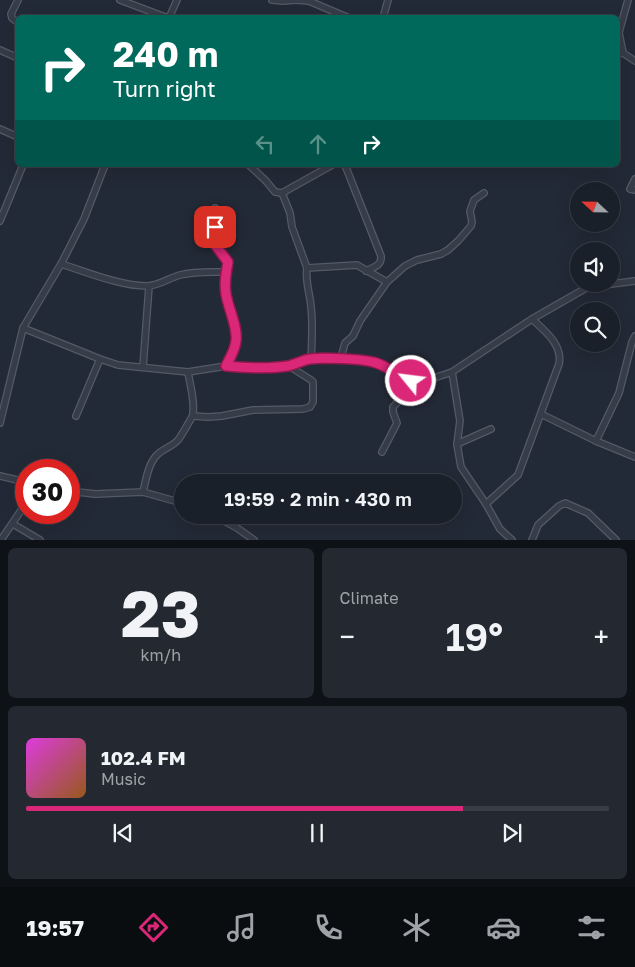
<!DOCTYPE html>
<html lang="en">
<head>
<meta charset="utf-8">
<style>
	body { margin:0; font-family:"Golos Text",sans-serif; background:#232831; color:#f1f3f6; height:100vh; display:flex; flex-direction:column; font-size:19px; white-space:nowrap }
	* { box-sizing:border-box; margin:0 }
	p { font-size:16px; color:#9fa3a8 }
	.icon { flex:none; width:28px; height:28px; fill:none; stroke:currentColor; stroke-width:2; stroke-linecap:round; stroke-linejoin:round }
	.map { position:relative; height:540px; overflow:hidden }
	.sheet { display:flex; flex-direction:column; gap:8px; padding:8px; background:#0e1217; flex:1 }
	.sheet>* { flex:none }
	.guide { position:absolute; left:15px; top:15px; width:605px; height:152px; border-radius:8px; box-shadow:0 5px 20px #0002,0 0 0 1px #383e46; background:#00695c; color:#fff; overflow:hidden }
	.needle { width:32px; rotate:292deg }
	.fabs { position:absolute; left:570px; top:182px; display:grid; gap:10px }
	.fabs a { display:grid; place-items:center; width:50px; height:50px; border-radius:50%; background:#1a2029; box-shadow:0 5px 20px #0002,0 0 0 1px #383e46; font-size:25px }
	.speed { position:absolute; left:15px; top:459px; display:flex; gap:10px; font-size:25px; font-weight:700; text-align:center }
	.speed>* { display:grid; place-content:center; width:65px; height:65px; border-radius:50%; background:#1a2029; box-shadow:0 5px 20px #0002,0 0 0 1px #383e46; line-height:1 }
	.speed .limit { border:8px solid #d22; background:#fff; color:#111 }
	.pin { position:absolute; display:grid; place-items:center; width:42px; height:42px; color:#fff; margin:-21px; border-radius:10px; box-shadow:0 2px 8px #0006 }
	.me { position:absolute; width:55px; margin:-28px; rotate:299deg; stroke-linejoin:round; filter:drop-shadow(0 0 4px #0008) }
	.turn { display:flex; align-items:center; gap:18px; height:105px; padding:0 15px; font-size:22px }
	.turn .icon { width:65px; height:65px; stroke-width:2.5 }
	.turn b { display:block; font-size:35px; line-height:42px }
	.lanes { display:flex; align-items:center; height:48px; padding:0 15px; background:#0003; justify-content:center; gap:25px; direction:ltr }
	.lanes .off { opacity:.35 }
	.big { font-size:38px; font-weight:600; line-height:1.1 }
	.sheet .card { flex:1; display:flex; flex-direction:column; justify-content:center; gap:8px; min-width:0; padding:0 18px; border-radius:8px; background:#232831 }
	.sheet .dial { align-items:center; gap:0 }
	.dial b { font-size:65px; line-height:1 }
	.song { display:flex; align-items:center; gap:15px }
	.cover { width:60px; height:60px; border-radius:8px; background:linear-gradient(135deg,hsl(300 70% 55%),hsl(30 70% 35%)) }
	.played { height:5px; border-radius:2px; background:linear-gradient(90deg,#db2777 75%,#383e46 75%) }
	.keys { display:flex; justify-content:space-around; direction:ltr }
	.heat { display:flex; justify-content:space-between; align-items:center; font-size:28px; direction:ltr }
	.sheet .tiles { flex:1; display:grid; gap:8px; grid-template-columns:1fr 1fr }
	.card:last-child { grid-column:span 2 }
	.trip { position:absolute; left:174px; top:474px; width:288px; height:50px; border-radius:25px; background:#1a2029; box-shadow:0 5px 20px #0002,0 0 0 1px #383e46; font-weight:600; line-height:50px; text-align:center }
	.tabs { display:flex; height:80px; justify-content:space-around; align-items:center; background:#0a0d10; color:#9fa3a8 }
	.tabs .icon { width:35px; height:35px }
	.tabs .selected { color:#db2777 }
	.tabs b { font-size:22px; color:#f1f3f6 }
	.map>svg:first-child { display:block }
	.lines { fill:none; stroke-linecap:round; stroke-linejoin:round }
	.street-casing { stroke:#545a66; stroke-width:8 }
	.street { stroke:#363c48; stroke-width:5.5 }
	.route-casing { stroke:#8e194d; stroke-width:12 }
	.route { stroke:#db2777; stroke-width:9 }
</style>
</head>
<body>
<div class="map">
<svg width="635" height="540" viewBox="0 0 635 540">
	<rect width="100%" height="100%" fill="#232a37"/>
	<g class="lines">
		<g class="street-casing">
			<g id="street">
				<path d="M120,0L168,18"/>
				<path d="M272,0L283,1L296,0"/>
				<path d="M296,0L309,1L349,18"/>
				<path d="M169,18L177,0"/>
				<path d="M383,18L388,0"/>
				<path d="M18,23L12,18L11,14L18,0"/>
				<path d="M619,33L623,53"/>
				<path d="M618,36L628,0"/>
				<path d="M0,50L18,58"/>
				<path d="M618,52L623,53L635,61"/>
				<path d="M0,129L18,137"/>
				<path d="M249,165L266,181L275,192L282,193"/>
				<path d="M345,165L381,256C382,266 373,267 366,271"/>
				<path d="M635,179L630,189L635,190"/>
				<path d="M215,208L214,241C217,248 225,253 227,261C229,268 225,278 225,285C226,301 232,317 236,332C237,345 231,355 226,366"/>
				<path d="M0,221L23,165"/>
				<path d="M61,264C87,272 120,286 147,286C158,286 169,278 180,275C195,271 211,272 226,272"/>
				<path d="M307,268L357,265L387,282"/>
				<path d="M23,328L100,359L118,365L188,372L226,366L247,368L269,367L289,366L311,359H339L372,361L387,368L403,378L411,381L422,382L452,372L532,319L588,287L635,281"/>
				<path d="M311,359C312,342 313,324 311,307C310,294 305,281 307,268L292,227L290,213L282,193L332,165"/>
				<path d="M339,359L342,354L345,343L353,336L360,321L387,282L405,266L417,260L441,254L448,250L458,241L471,226L472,222L470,211L474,200L484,193"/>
				<path d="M143,367L149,286"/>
				<path d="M452,372L460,421L457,444L461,467L486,504L500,529L512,540"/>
				<path d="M541,414L596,441L635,457"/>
				<path d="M76,416L100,359"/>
				<path d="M193,416L208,417L222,416L253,410L303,409L310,407L313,402V382L311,380L289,366"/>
				<path d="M0,423L23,328L61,264L84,219L105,165"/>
				<path d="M596,441L619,393L632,342L635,336"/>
				<path d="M457,444L491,429"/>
				<path d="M382,452L397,423L393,412V407L417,382"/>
				<path d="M0,476L26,482"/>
				<path d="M69,491L95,494L143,492L182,503"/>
				<path d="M143,492C146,480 148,465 156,456C162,449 172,447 178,440C180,438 193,416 193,414C195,400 190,385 188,372"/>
				<path d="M486,504L518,475L559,364C563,345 545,331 532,319"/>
				<path d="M214,515L237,528L254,540"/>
				<path d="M13,524L40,540"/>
				<path d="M1,540L26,503"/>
				<path d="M532,540L538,525L559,506L565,503L588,513L616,540"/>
			</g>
		</g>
		<use href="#street" class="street"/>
	</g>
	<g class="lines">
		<g class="route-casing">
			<path id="route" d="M215,227L214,241L216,246L228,262C226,273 224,283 226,294C228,308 238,327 236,341C235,350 230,358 226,366C246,368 268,369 288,366C296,364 303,360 310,359C323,357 361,359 373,362C387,365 397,376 411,381"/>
		</g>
		<use href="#route" class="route"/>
	</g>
</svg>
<div class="fabs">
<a><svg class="needle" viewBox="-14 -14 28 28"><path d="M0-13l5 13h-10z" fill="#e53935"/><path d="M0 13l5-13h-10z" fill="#9fa3a8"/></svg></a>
<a><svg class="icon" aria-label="sound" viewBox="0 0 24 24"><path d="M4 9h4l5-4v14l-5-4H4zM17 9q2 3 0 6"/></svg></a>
<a><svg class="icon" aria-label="search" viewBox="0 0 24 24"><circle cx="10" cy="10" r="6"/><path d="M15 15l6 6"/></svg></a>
</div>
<div class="speed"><div class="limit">30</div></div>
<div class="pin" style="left:215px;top:227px;background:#d93025"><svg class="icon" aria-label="arrive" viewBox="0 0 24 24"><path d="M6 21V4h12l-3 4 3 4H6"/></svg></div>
<svg class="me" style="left:411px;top:381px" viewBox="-20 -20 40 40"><circle r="17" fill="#db2777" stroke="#fff" stroke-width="3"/><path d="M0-11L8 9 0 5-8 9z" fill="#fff"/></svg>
<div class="trip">19:59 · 2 min · 430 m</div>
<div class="guide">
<div class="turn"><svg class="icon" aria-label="right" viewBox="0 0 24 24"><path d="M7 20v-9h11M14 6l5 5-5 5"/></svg><div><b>240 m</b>Turn right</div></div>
<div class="lanes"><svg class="icon off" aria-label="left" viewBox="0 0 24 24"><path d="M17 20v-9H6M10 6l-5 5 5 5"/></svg><svg class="icon off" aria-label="ahead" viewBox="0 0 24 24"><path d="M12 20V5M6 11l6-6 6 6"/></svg><svg class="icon" aria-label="right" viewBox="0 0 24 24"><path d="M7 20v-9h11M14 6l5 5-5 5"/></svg></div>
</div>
</div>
<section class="sheet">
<div class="tiles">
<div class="card dial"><b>23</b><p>km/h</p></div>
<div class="card"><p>Climate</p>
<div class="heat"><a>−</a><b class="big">19°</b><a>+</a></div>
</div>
<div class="card">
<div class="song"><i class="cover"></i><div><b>102.4 FM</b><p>Music</p></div></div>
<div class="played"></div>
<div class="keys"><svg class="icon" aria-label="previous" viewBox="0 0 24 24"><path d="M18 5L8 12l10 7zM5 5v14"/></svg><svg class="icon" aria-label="pause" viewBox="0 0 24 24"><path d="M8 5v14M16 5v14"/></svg><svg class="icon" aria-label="next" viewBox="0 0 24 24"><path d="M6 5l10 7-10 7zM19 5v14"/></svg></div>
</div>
</div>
</section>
<nav class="tabs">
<b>19:57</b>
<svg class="icon selected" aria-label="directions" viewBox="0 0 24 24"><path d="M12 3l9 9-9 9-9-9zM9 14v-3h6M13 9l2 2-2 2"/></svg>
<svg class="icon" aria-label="music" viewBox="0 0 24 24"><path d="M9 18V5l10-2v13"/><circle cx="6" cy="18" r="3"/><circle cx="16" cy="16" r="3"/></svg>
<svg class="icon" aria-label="phone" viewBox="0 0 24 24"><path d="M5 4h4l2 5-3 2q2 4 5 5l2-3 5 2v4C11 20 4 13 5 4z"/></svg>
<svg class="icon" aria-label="climate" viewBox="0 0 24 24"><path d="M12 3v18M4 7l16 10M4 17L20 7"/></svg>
<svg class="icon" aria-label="car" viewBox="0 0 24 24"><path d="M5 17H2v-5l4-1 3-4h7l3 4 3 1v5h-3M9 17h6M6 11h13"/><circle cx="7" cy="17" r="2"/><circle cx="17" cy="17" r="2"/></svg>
<svg class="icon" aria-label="filters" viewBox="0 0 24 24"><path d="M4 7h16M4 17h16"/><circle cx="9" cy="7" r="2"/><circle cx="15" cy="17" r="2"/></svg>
</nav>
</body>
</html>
